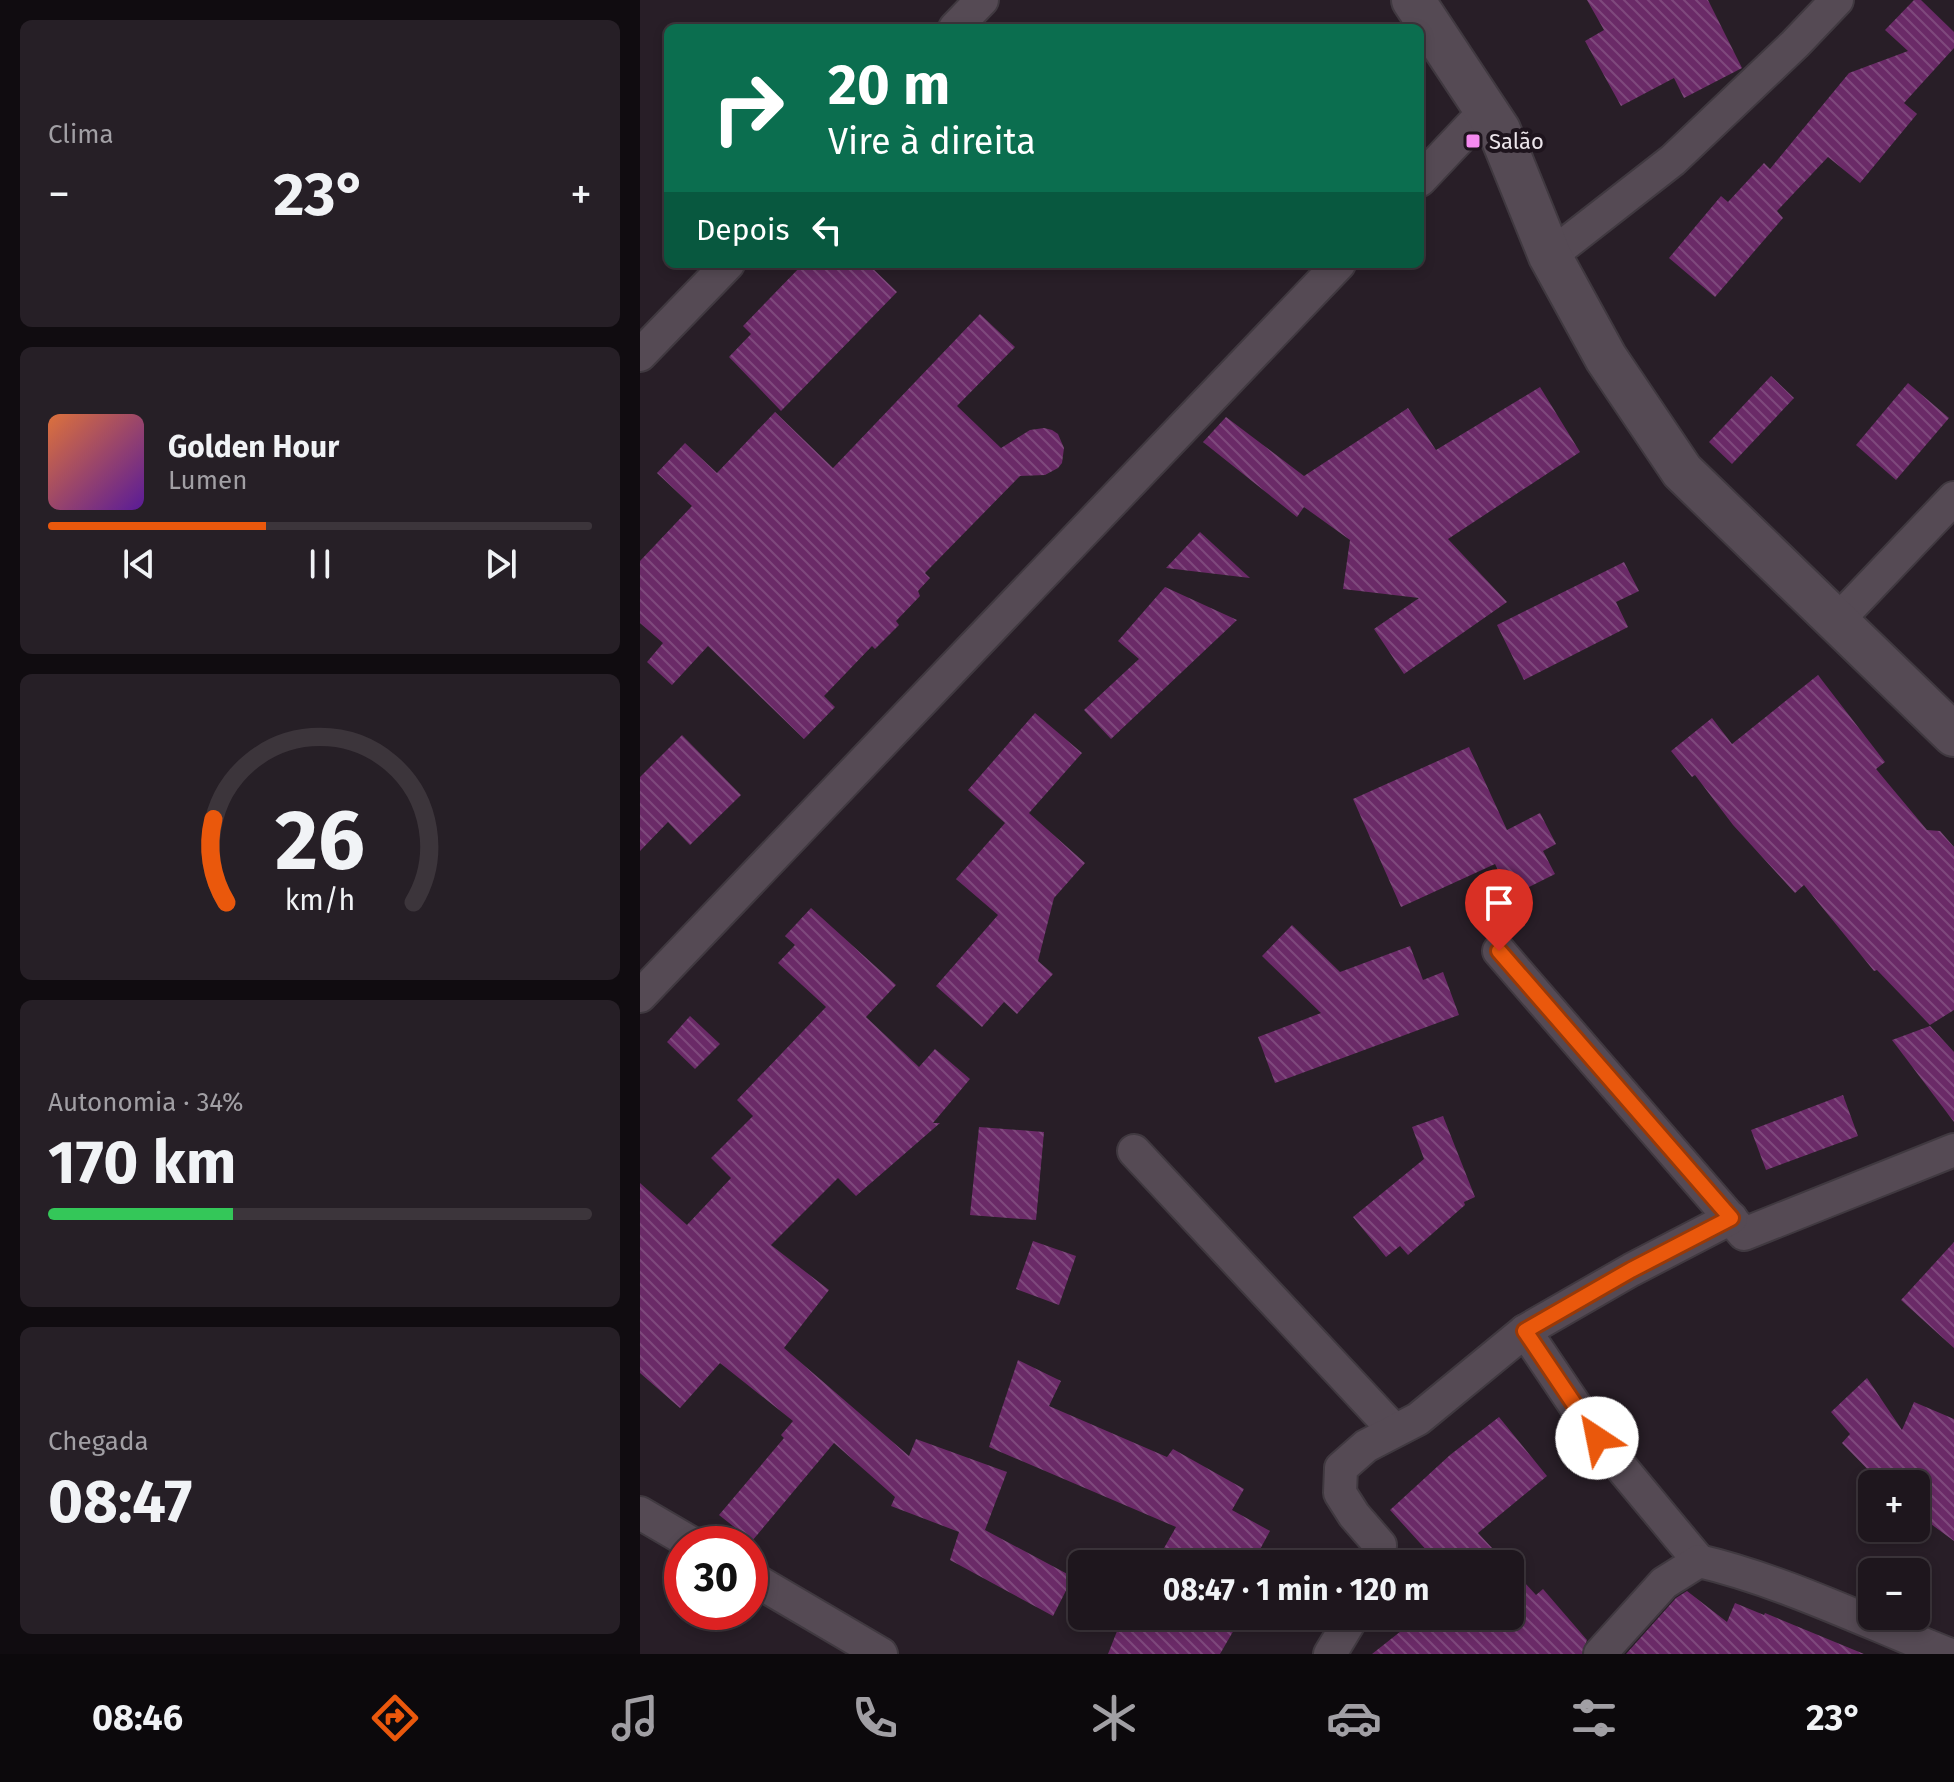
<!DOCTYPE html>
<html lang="pt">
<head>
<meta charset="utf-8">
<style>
	body { margin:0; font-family:"Fira Sans",sans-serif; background:#261f26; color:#f1f3f6; height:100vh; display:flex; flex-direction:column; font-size:30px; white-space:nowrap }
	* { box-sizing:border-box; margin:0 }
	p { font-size:26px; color:#a19fa4 }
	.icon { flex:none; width:44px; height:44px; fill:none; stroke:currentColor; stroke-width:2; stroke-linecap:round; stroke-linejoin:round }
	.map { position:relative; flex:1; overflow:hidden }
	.details { display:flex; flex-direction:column; gap:20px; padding:20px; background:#100c10; width:640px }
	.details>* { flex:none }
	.banner { position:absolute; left:24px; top:24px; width:760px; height:244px; border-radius:12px; box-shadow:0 4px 12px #0003,0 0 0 2px #3c353b; background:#0b6e4f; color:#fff; overflow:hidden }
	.buttons { position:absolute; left:1218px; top:1470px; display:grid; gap:16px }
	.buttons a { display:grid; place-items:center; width:72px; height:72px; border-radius:12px; background:#1e161d; box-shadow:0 4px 12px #0003,0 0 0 2px #3c353b; font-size:40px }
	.speed { position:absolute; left:24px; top:1526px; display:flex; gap:16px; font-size:40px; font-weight:700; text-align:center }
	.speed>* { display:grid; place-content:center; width:104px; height:104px; border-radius:50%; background:#1e161d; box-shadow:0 4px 12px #0003,0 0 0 2px #3c353b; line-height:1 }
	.speed .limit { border:12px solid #d22; background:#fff; color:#111 }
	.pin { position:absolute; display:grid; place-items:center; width:68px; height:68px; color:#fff; margin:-82px -34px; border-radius:50% 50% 50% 0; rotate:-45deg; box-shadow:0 0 8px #0007 }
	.pin .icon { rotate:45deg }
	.me { position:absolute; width:88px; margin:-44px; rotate:326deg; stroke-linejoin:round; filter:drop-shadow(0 0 6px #0008) }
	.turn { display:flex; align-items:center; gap:28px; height:168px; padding:0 32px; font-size:36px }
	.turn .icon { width:104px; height:104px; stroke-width:2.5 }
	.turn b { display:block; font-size:56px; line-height:68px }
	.then { display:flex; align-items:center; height:76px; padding:0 32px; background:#0003; gap:16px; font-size:30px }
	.big { font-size:60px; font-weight:700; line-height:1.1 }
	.details .widget { flex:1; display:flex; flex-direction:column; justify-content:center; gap:12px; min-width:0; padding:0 28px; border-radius:12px; background:#261f26 }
	.details .dial { align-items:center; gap:0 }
	.dial svg { height:208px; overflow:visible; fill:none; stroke:#3c353b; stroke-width:7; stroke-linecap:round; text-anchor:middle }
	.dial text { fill:#f1f3f6; stroke:none }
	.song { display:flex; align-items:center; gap:24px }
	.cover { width:96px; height:96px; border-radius:12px; background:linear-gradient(135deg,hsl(20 70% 55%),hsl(270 70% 35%)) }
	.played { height:8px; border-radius:4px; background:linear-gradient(90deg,#ea580c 40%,#3c353b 40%) }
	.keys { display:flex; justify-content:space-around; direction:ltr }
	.heat { display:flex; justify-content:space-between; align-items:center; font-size:44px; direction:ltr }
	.charge { height:12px; border-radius:6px; background:linear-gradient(90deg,#34c759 34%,#3c353b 0) }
	.trip { position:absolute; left:428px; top:1550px; width:456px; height:80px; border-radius:12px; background:#1e161d; box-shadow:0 4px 12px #0003,0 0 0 2px #3c353b; font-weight:700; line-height:80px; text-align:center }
	.dock { display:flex; height:128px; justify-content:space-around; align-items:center; background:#0c090c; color:#a19fa4 }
	.dock .icon { width:56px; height:56px }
	.dock .active { color:#ea580c }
	.dock b { font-size:36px; color:#f1f3f6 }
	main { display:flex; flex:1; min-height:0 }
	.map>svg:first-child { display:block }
	.building { fill:url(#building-back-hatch) }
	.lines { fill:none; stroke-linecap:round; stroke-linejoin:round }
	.minor-casing { stroke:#403940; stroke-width:36 }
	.tertiary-casing { stroke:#403940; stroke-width:46 }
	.minor { stroke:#554a54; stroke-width:32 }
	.tertiary { stroke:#554a54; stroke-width:42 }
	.route-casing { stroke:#983908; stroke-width:20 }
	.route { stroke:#ea580c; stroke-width:14 }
	.poi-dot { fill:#f589ef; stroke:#1e141d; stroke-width:3 }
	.labels { text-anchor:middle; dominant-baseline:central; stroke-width:8; stroke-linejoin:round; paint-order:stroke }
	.poi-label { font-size:22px; fill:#ece5eb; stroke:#1e141d; text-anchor:start }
</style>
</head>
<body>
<main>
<section class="details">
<div class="widget"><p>Clima</p>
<div class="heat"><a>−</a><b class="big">23°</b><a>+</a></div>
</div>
<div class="widget">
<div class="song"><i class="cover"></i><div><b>Golden Hour</b><p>Lumen</p></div></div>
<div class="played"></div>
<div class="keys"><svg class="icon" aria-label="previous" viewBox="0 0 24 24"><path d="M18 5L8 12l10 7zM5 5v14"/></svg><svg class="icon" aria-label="pause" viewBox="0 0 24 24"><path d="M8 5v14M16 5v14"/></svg><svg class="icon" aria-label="next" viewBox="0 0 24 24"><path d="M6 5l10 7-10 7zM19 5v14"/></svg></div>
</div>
<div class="widget dial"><svg viewBox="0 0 100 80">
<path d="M14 69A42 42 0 1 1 86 69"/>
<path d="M14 69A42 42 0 0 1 9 37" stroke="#ea580c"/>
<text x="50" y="56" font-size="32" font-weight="700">26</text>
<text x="50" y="72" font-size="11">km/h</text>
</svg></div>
<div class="widget"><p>Autonomia · 34%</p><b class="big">170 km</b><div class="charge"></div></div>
<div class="widget"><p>Chegada</p><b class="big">08:47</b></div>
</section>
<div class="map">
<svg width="1314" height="1654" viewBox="0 0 1314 1654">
	<defs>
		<pattern id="building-back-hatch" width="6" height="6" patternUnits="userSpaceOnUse" patternTransform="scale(2)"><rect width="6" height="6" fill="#6a2a67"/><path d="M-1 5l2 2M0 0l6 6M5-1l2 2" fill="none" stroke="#7f497d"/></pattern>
	</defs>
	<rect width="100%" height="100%" fill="#281e27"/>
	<g class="building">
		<path d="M947,0H1068L1102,68L1044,98L1034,78L981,106L945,41L964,30Z"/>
		<path d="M1274,0H1281L1314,32V48L1264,103L1277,114L1220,183L1188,157L1137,211L1143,218L1075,297L1029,258L1081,196L1088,202L1124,163L1130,169L1209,73L1268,51L1245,30Z"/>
		<path d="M163,264H228L257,292L141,411L89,357L111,334L103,326Z"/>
		<path d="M340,314L375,347L317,406L361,448L390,430L404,428L412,430L418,434L424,448L422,463L418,468L405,475L380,476L285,573L290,578L278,591L280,596L256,621L259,625L235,649L232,646L184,696L195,707L164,739L68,646L32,685L7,662L23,643L0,623V561L52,506L17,473L45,443L77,473L135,412L193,468Z"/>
		<path d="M1131,376L1154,398L1092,464L1069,442Z"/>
		<path d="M1268,383L1309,418L1256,480L1216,445Z"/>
		<path d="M900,387L940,452L808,539L867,602L764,674L734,629L779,598L703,589L710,540L664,507L657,517L563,442L586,417L664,476L768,408L796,450Z"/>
		<path d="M560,532L610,578L526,568Z"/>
		<path d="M984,562L999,591L976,602L988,627L884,680L857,625Z"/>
		<path d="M525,587L597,620L471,739L444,710L499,659L478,641Z"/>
		<path d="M1178,675L1245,762L1236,769L1287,830L1300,831L1314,847V1010L1290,1025L1237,970L1234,971L1164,885L1155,893L1093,825L1055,775L1052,777L1031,751L1072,718L1092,744Z"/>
		<path d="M395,713L442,753L389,813L445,863L414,898L398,961L413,974L377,1014L364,1002L342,1027L296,986L358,915L316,879L365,823L328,790Z"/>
		<path d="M42,735L101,795L50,845L28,822L0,851V777Z"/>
		<path d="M829,747L867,830L900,813L916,844L903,851L915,874L871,896L855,864L761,907L713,799Z"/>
		<path d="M171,908L256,985L226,1017L279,1067L295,1049L330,1079L293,1123H300L216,1196L198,1178L131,1245L189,1290L144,1348L269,1456L276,1439L367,1472L345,1530L433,1577L413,1616L310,1560L319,1532L251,1506L255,1497L194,1443L112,1541L79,1515L144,1438L141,1435L153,1421L80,1363L40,1408L0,1373V1183L47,1225L91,1178L71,1158L113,1116L97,1100L186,1007L138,963L155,945L145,936Z"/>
		<path d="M652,925L700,972L770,946L783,980L803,972L819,1015L635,1083L618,1037L681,1013L622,956Z"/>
		<path d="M50,1016L80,1044L55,1069L27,1042Z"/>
		<path d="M1290,1026L1314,1052V1122L1252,1040Z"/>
		<path d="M1203,1095L1218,1136L1126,1170L1111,1130Z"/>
		<path d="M803,1116L835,1197L824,1202L825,1205L768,1255L760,1246L746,1257L713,1217L784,1159L772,1127Z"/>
		<path d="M339,1127L404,1132L396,1220L330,1215Z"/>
		<path d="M393,1241L436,1256L419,1305L376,1289Z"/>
		<path d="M1314,1242V1348L1261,1300Z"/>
		<path d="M378,1360L421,1381L409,1406L527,1457L533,1449L604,1489L592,1510L630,1531L612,1564H515L536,1527L349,1447Z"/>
		<path d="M1227,1378L1262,1430L1274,1402L1314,1419V1541L1276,1513V1484H1242L1202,1443L1210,1434L1191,1412Z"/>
		<path d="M859,1417L907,1476L838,1533L867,1564H799L750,1510L810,1455Z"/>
		<path d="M870,1567L896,1595L903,1589L947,1640L942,1654H732L780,1616H870Z"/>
		<path d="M1047,1591L1087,1622L1095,1603L1124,1615L1125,1613L1224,1654H986L1036,1598Z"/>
		<path d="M483,1616H602L580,1654H468Z"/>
	</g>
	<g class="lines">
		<g class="minor-casing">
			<g id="minor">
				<path d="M315,28L342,0"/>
				<path d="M780,180L847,109"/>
				<path d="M910,256L1033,160L1155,44L1197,0"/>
				<path d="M0,355L88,264"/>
				<path d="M1198,620L1314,498"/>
				<path d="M859,951L1104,1234L1314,1150"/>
				<path d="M0,996L699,264"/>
				<path d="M494,1151L754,1430"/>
				<path d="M885,1331L957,1438L1059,1561"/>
				<path d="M0,1513L53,1544"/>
				<path d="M739,1564L740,1545L714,1515L700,1493L701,1468L726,1446L778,1419L885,1331L991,1270L1091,1218"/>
				<path d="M110,1577L241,1654"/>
				<path d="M690,1654L713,1616"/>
				<path d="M960,1654L1024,1583L1059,1561C1141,1580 1229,1623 1308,1654"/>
			</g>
		</g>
		<g class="tertiary-casing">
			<path id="tertiary" d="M773,0L859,130L910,256L966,358L1042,471L1314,735"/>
		</g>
		<use href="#minor" class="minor"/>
		<use href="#tertiary" class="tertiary"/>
	</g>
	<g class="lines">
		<g class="route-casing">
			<path id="route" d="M859,951L1091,1218L991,1270L885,1331L957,1438"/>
		</g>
		<use href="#route" class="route"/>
	</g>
	<rect class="poi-dot" x="825" y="133" width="16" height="16" rx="4"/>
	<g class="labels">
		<g class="poi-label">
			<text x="849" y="141">Salão</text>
		</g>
	</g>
</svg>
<div class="buttons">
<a>+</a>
<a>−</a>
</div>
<div class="speed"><div class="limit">30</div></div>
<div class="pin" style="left:859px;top:951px;background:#d93025"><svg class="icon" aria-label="arrive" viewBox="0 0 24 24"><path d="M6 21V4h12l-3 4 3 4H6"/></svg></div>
<svg class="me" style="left:957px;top:1438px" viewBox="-20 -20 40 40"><circle r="19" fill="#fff"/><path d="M0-13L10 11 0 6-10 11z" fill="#ea580c"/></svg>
<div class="trip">08:47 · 1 min · 120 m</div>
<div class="banner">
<div class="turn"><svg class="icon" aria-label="right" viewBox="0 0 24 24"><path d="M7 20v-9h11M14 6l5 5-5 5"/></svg><div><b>20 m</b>Vire à direita</div></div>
<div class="then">Depois<svg class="icon" aria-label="left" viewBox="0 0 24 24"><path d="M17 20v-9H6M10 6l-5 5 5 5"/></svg></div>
</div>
</div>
</main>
<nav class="dock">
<b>08:46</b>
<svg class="icon active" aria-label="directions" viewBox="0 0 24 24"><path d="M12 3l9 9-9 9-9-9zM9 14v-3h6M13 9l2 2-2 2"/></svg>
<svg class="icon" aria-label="music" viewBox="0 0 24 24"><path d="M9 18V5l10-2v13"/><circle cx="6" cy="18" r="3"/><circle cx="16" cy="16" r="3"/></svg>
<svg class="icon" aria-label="phone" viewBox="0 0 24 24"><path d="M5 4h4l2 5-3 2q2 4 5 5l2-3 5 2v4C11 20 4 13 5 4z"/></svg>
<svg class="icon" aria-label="climate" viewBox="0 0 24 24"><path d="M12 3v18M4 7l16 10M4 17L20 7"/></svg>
<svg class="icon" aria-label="car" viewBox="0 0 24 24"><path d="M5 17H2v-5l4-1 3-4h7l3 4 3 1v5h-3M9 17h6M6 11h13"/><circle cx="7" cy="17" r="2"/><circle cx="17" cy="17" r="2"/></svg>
<svg class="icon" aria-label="filters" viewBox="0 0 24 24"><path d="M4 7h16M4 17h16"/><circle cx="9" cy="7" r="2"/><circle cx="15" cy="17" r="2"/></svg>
<b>23°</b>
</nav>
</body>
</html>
